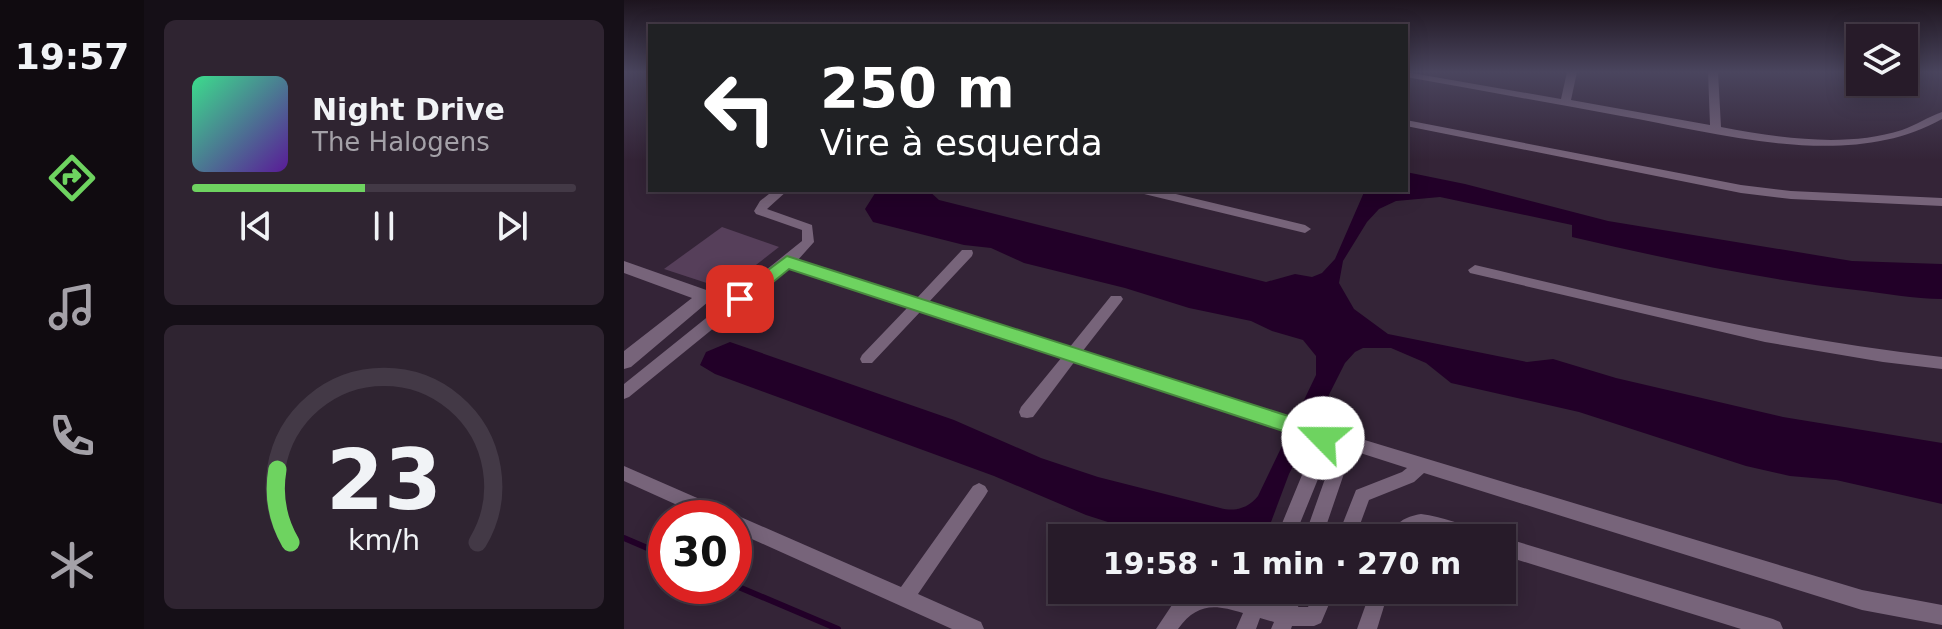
<!DOCTYPE html>
<html lang="pt">
<head>
<meta charset="utf-8">
<style>
	body { margin:0; font-family:"DejaVu Sans",sans-serif; background:#2f2431; color:#f1f3f6; height:100vh; display:flex; flex-direction:column; font-size:30px; white-space:nowrap }
	* { box-sizing:border-box; margin:0 }
	p { font-size:26px; color:#a4a1a8 }
	.icon { flex:none; width:44px; height:44px; fill:none; stroke:currentColor; stroke-width:2; stroke-linecap:round; stroke-linejoin:round }
	.map { position:relative; flex:1; overflow:hidden }
	.drawer { display:flex; flex-direction:column; gap:20px; padding:20px; background:#150f17; width:480px }
	.drawer>* { flex:none }
	.banner { position:absolute; left:24px; top:24px; width:760px; height:168px; border-radius:0px; box-shadow:0 4px 20px #0003,0 0 0 2px #433946; background:#202124; color:#fff; overflow:hidden }
	.buttons { position:absolute; left:1222px; top:24px; display:grid; gap:16px }
	.buttons a { display:grid; place-items:center; width:72px; height:72px; border-radius:0px; background:#271b29; box-shadow:0 4px 20px #0003,0 0 0 2px #433946; font-size:40px }
	.speed { position:absolute; left:24px; top:500px; display:flex; gap:16px; font-size:40px; font-weight:700; text-align:center }
	.speed>* { display:grid; place-content:center; width:104px; height:104px; border-radius:50%; background:#271b29; box-shadow:0 4px 20px #0003,0 0 0 2px #433946; line-height:1 }
	.speed .limit { border:12px solid #d22; background:#fff; color:#111 }
	.pin { position:absolute; display:grid; place-items:center; width:68px; height:68px; color:#fff; margin:-34px; border-radius:16px; box-shadow:0 4px 12px #0006 }
	.me { position:absolute; width:88px; margin:-44px; rotate:293deg; stroke-linejoin:round; filter:drop-shadow(0 0 6px #0008) }
	.turn { display:flex; align-items:center; gap:28px; height:168px; padding:0 40px; font-size:36px }
	.turn .icon { width:104px; height:104px; stroke-width:2.5 }
	.turn b { display:block; font-size:56px; line-height:68px }
	.drawer .tile { flex:1; display:flex; flex-direction:column; justify-content:center; gap:12px; min-width:0; padding:0 28px; border-radius:12px; background:#2f2431 }
	.drawer .dial { align-items:center; gap:0 }
	.dial svg { height:208px; overflow:visible; fill:none; stroke:#433946; stroke-width:7; stroke-linecap:round; text-anchor:middle }
	.dial text { fill:#f1f3f6; stroke:none }
	.song { display:flex; align-items:center; gap:24px }
	.cover { width:96px; height:96px; border-radius:12px; background:linear-gradient(135deg,hsl(150 70% 55%),hsl(270 70% 35%)) }
	.played { height:8px; border-radius:4px; background:linear-gradient(90deg,#6ed360 45%,#433946 45%) }
	.keys { display:flex; justify-content:space-around; direction:ltr }
	.trip { position:absolute; left:424px; top:524px; width:468px; height:80px; border-radius:0px; background:#271b29; box-shadow:0 4px 20px #0003,0 0 0 2px #433946; font-weight:700; line-height:80px; text-align:center }
	main { display:flex; flex:1; min-height:0 }
	.tabs { display:flex; flex-direction:column; width:144px; justify-content:space-around; align-items:center; background:#100b10; color:#a4a1a8 }
	.tabs .icon { width:56px; height:56px }
	.tabs .active { color:#6ed360 }
	.tabs b { font-size:36px; color:#f1f3f6 }
	.map>svg:first-child { display:block }
	.green { fill:#563f5a }
	.water { fill:#220028 }
	.lines { fill:none; stroke-linecap:round; stroke-linejoin:round }
	.stream { stroke:#220028; stroke-width:6 }
	.minor { fill:#77647a; fill-rule:evenodd }
	.tertiary { fill:#77647a; fill-rule:evenodd }
	.route { fill:#6ed360; stroke:#48893e; stroke-width:2 }
</style>
</head>
<body>
<main>
<nav class="tabs">
<b>19:57</b>
<svg class="icon active" aria-label="directions" viewBox="0 0 24 24"><path d="M12 3l9 9-9 9-9-9zM9 14v-3h6M13 9l2 2-2 2"/></svg>
<svg class="icon" aria-label="music" viewBox="0 0 24 24"><path d="M9 18V5l10-2v13"/><circle cx="6" cy="18" r="3"/><circle cx="16" cy="16" r="3"/></svg>
<svg class="icon" aria-label="phone" viewBox="0 0 24 24"><path d="M5 4h4l2 5-3 2q2 4 5 5l2-3 5 2v4C11 20 4 13 5 4z"/></svg>
<svg class="icon" aria-label="climate" viewBox="0 0 24 24"><path d="M12 3v18M4 7l16 10M4 17L20 7"/></svg>
</nav>
<section class="drawer">
<div class="tile">
<div class="song"><i class="cover"></i><div><b>Night Drive</b><p>The Halogens</p></div></div>
<div class="played"></div>
<div class="keys"><svg class="icon" aria-label="previous" viewBox="0 0 24 24"><path d="M18 5L8 12l10 7zM5 5v14"/></svg><svg class="icon" aria-label="pause" viewBox="0 0 24 24"><path d="M8 5v14M16 5v14"/></svg><svg class="icon" aria-label="next" viewBox="0 0 24 24"><path d="M6 5l10 7-10 7zM19 5v14"/></svg></div>
</div>
<div class="tile dial"><svg viewBox="0 0 100 80">
<path d="M14 69A42 42 0 1 1 86 69"/>
<path d="M14 69A42 42 0 0 1 9 41" stroke="#6ed360"/>
<text x="50" y="56" font-size="32" font-weight="700">23</text>
<text x="50" y="72" font-size="11">km/h</text>
</svg></div>
</section>
<div class="map">
<svg width="1318" height="629" viewBox="0 0 1318 629">
	<rect width="100%" height="100%" fill="#342437"/>
	<path class="green" d="M98,227L155,247L101,289L40,269Z"/>
	<path class="water" d="M782,172L841,184L984,221L1228,261L1318,264V299C1290,299 1261,293 1232,290C1136,279 1043,259 948,237V225L816,197L772,201L755,209L743,222L719,261L715,283L730,309L764,334L903,362L929,359L992,378L1159,417L1318,443V504L1212,480L1166,476L1122,466L955,412L827,383L802,363L767,348H739L731,352L721,363L665,474L641,538H534L462,515L370,476L91,374L76,365L82,352L106,342L330,420L417,458L474,477L596,508C612,512 624,508 634,496L692,375V356L679,340L648,331L627,321L565,308L501,288L400,263L367,248L340,245L249,222L241,209L253,190H304L315,200L642,282L671,274L688,277L698,273L711,259L741,190H782Z"/>
	<g class="lines">
		<g class="stream">
			<path d="M0,538L42,556"/>
			<path d="M110,585L214,629"/>
		</g>
		<g class="minor">
			<path d="M782,72L937,99L943,72H953L947,100L1086,125L1084,72H1094L1097,127C1155,138 1221,148 1278,130C1292,125 1304,117 1318,112V119C1225,172 1095,133 997,116C926,103 854,90 782,77Z"/>
			<path d="M782,120L1117,185L1167,191L1318,198V206L1167,199L1117,193L782,126Z"/>
			<path d="M150,190H164L143,209L188,225L190,242L173,261L292,299L338,250H348L349,253L348,256L304,303L445,348L487,296H497L499,299L497,302L458,352L697,428C711,415 727,421 734,438L1238,590L1318,605V625L1238,610L800,473L790,482L745,500L731,538H713L732,490L778,472L783,468L730,451L726,456L698,538H680L708,459L703,457L670,538H652L692,441L451,361L409,417L403,418L397,417L395,412L397,407L438,357L297,311L248,363H238L236,359L238,355L284,307L165,267L5,397L0,399V384L178,241V230L132,214L130,211L136,201ZM712,434L717,438V443L714,446L709,442V437Z"/>
			<path d="M514,190H535L681,225L687,229L681,233L516,193Z"/>
			<path d="M851,265C1006,302 1160,340 1318,357V369L1259,362L1141,342L846,273L844,270Z"/>
			<path d="M0,466L277,587L349,486L355,483L361,486L364,491L361,496L294,594L357,622L360,629H328L110,531V518H82L0,481Z"/>
			<path d="M797,514C819,517 838,524 858,532L861,538C850,538 838,540 827,537C812,534 796,525 784,538H765C772,522 780,517 797,514Z"/>
			<path d="M878,537L1149,619L1156,622L1159,629H1117L878,555Z"/>
			<path d="M573,590H604L627,596L629,590H648L644,601L656,605L662,590H680L674,607H684L692,590H711L697,623L690,626H668L667,629H647L650,622L636,618L632,629H612L619,613C590,604 573,603 554,629H532L550,602Z"/>
			<path d="M747,590H765L753,629H733Z"/>
		</g>
		<path class="tertiary" d="M0,261L88,292L91,296L7,367L0,369V351L68,298L0,273Z"/>
	</g>
	<linearGradient id="sky" x2="0" y2="1"><stop stop-color="#1d141e"/><stop offset="0.45" stop-color="#4a455e"/><stop offset="1" stop-color="#4a455e" stop-opacity="0"/></linearGradient>
	<rect width="1318" height="160" fill="url(#sky)"/>
	<path class="route" d="M163,256L699,427L707,429L709,438L706,445L699,447L662,432L165,269L122,304H110L107,299L110,295Z"/>
</svg>
<div class="buttons">
<a><svg class="icon" aria-label="layers" viewBox="0 0 24 24"><path d="M12 4l9 5-9 5-9-5zM3 14l9 5 9-5"/></svg></a>
</div>
<div class="speed"><div class="limit">30</div></div>
<div class="pin" style="left:116px;top:299px;background:#d93025"><svg class="icon" aria-label="arrive" viewBox="0 0 24 24"><path d="M6 21V4h12l-3 4 3 4H6"/></svg></div>
<svg class="me" style="left:699px;top:438px" viewBox="-20 -20 40 40"><circle r="19" fill="#fff"/><path d="M0-13L10 11 0 6-10 11z" fill="#6ed360"/></svg>
<div class="trip">19:58 · 1 min · 270 m</div>
<div class="banner">
<div class="turn"><svg class="icon" aria-label="left" viewBox="0 0 24 24"><path d="M17 20v-9H6M10 6l-5 5 5 5"/></svg><div><b>250 m</b>Vire à esquerda</div></div>
</div>
</div>
</main>
</body>
</html>
